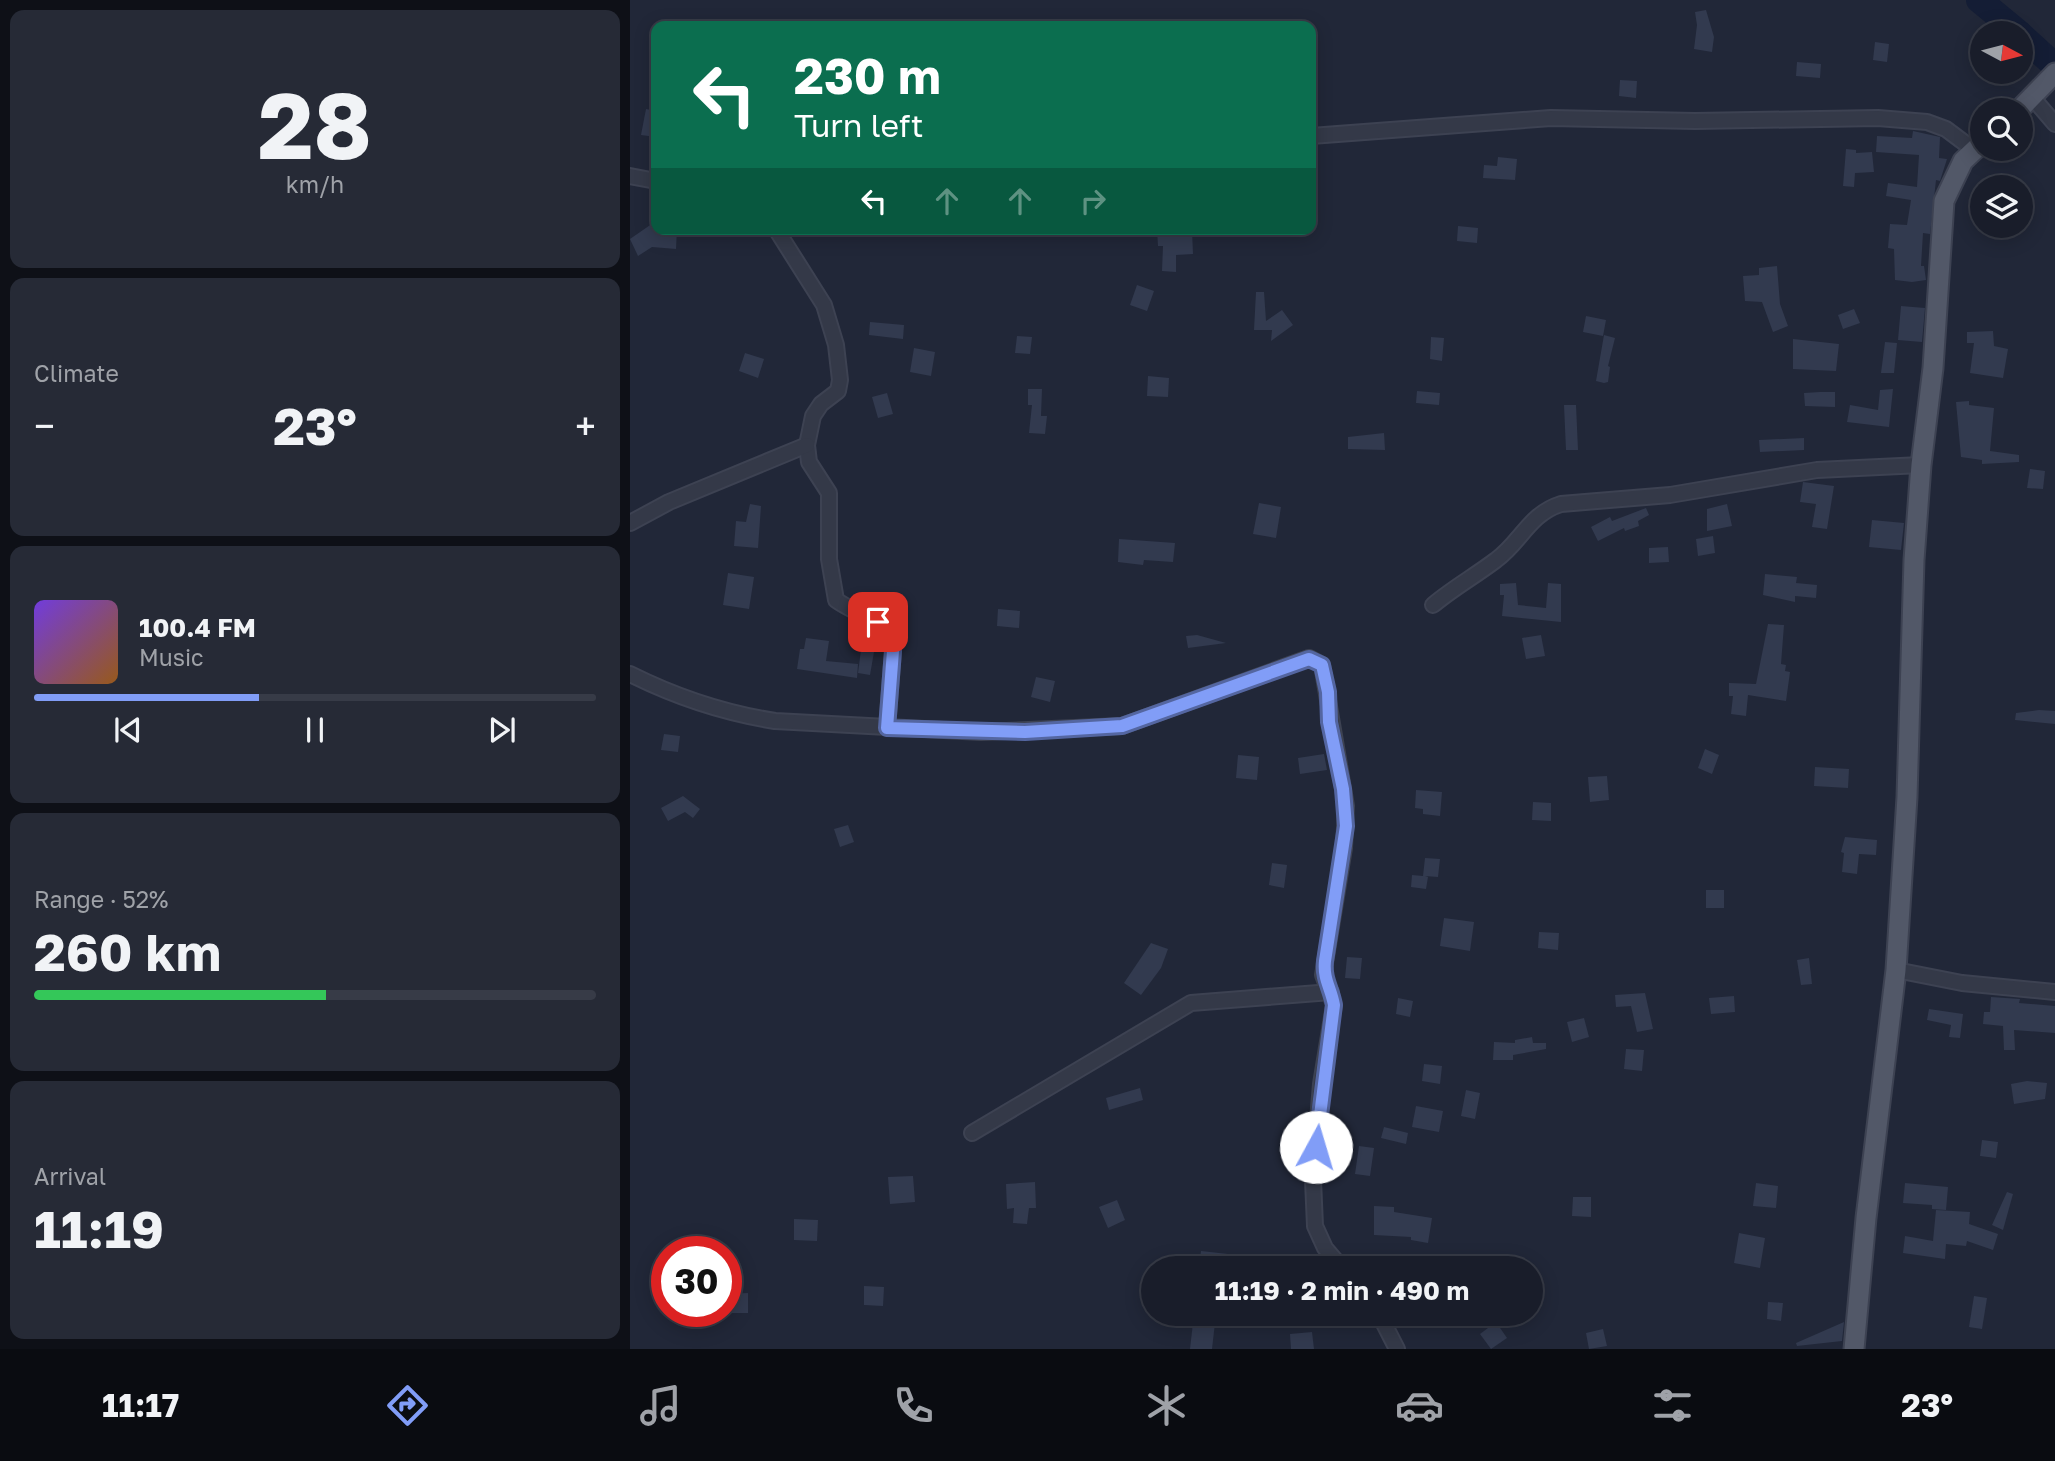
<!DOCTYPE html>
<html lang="en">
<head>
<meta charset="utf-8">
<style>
	body { margin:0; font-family:"Golos Text",sans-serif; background:#262a36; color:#f1f3f6; height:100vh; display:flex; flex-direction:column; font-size:26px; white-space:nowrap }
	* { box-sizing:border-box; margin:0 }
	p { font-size:23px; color:#9fa2a8 }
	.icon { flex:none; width:38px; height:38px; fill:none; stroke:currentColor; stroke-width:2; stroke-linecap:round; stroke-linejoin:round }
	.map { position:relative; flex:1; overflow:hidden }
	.panel { display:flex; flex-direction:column; gap:10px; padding:10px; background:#0e1017; width:630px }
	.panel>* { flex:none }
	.guide { position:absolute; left:21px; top:21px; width:665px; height:214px; border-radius:14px; box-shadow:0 4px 18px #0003,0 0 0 2px #373b47; background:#0b6e4f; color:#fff; overflow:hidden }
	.needle { width:46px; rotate:97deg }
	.tools { position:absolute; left:1340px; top:21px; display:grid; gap:14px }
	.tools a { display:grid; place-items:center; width:63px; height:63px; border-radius:50%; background:#191d2a; box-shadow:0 4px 18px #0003,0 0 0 2px #373b47; font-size:35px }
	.speed { position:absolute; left:21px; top:1236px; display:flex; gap:14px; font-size:35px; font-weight:700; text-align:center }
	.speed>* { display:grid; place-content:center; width:91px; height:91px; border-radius:50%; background:#191d2a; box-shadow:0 4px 18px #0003,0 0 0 2px #373b47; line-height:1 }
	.speed .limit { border:10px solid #d22; background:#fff; color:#111 }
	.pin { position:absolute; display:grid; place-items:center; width:60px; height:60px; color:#fff; margin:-30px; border-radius:14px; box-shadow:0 4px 10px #0006 }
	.me { position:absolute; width:77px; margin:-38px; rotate:6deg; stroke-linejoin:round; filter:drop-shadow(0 0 5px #0008) }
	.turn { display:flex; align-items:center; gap:24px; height:147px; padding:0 28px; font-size:32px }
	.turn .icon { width:91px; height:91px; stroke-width:2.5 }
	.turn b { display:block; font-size:49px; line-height:60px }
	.lanes { display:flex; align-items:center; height:66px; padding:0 28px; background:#0003; justify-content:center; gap:35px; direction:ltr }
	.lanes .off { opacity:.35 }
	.big { font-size:52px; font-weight:700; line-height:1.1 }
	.panel .tile { flex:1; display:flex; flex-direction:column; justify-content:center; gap:10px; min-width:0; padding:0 24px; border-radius:14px; background:#262a36 }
	.panel .dial { align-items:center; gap:0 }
	.dial b { font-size:91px; line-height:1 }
	.song { display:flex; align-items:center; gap:21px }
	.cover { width:84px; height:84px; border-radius:10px; background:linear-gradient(135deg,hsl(260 70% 55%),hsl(30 70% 35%)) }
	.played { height:7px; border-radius:4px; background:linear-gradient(90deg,#819df7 40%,#373b47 40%) }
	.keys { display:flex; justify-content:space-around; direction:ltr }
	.heat { display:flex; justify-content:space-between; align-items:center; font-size:38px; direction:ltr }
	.charge { height:10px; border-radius:5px; background:linear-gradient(90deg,#34c759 52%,#373b47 0) }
	.trip { position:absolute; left:511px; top:1256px; width:402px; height:70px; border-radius:35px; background:#191d2a; box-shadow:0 4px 18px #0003,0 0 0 2px #373b47; font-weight:700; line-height:70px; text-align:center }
	.menu { display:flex; height:112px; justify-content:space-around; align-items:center; background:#0a0c11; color:#9fa2a8 }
	.menu .icon { width:49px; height:49px }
	.menu .current { color:#819df7 }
	.menu b { font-size:32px; color:#f1f3f6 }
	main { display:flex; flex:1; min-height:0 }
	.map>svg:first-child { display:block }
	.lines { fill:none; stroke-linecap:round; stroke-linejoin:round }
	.river { stroke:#141d35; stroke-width:26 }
	.building { fill:#323a4f }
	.minor-casing { stroke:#3d4252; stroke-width:18 }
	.major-casing { stroke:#3d4252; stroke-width:23 }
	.minor { stroke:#343948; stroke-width:14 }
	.major { stroke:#525868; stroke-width:19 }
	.route-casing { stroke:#5466a1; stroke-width:18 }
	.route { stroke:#819df7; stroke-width:12 }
</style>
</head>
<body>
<main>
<section class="panel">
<div class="tile dial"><b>28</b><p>km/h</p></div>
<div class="tile"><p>Climate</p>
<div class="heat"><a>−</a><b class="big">23°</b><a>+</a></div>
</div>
<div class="tile">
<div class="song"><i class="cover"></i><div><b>100.4 FM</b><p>Music</p></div></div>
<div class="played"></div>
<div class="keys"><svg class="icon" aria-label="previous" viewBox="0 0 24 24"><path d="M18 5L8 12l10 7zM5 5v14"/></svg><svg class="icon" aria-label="pause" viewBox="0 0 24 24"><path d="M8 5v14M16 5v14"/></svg><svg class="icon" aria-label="next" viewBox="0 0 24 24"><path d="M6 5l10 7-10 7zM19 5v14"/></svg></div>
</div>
<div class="tile"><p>Range · 52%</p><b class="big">260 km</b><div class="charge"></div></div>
<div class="tile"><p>Arrival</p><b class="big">11:19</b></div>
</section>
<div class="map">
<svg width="1425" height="1349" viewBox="0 0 1425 1349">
	<rect width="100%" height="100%" fill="#212738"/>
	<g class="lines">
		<g class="river">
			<path d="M1349,0L1389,33"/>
			<path d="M1391,35L1425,66"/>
		</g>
	</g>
	<g class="building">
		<path d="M1076,10L1084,37L1082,52L1064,49L1067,25L1065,12Z"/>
		<path d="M1245,42L1259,44L1257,62L1243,60Z"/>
		<path d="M1167,62L1191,64L1190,78L1166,76Z"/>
		<path d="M990,80L1007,81L1006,98L989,96Z"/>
		<path d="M16,109L26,111V137L11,135Z"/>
		<path d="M1283,131L1310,137L1309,158L1317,159L1310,181L1306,180L1300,234L1293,233L1291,266H1294L1296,280L1282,282L1265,280L1264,249L1258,248L1260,224L1277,225L1281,200L1256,196L1258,183L1287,187L1289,155L1246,152L1247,136L1282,138Z"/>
		<path d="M1216,149L1226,150V153L1242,152L1244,172L1225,173L1224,187L1213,186Z"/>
		<path d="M868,157L887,159L885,180L853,178L854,165L867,166Z"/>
		<path d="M26,221V229H47L46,249L22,247L8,256L0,239Z"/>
		<path d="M828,226L848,228L847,243L827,241Z"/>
		<path d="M527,229L562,230L563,254L546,255V272L532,271L533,246H528Z"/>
		<path d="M1147,266L1150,304L1158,326L1143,332L1132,302L1115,301L1113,276L1129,275V268Z"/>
		<path d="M507,285L524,291L517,311L500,305Z"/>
		<path d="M626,292H634L636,321L652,310L663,325L641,341L642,330H624Z"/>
		<path d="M1271,306L1295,308L1292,342L1268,340Z"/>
		<path d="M1224,309L1230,323L1213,329L1208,315Z"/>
		<path d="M956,316L976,320L973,336L953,332Z"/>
		<path d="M240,322L274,325L273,339L239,335Z"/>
		<path d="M1363,331L1364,346L1378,349L1373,378L1340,373L1344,343H1337V332Z"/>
		<path d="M974,335L985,338L978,366L980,367L978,382L974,383L966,381Z"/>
		<path d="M387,336L402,337L400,354L385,353Z"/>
		<path d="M801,337L814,338L812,361L800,359Z"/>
		<path d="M1163,339L1209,344L1206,371L1163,369Z"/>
		<path d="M1255,342L1267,343L1264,373H1251Z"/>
		<path d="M284,348L305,352L301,376L280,372Z"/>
		<path d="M115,353L134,359L128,378L109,371Z"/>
		<path d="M518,376L539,378L538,397L517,396Z"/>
		<path d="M398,389H412L411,416H417L415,434L399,433L402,405H398Z"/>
		<path d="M1263,389L1259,427L1217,422L1220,405L1248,410L1250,390Z"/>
		<path d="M787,391L810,393L809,405L786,403Z"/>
		<path d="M1190,392H1205V407L1175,406L1174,393Z"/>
		<path d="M257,393L263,414L248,418L242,397Z"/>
		<path d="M1339,401V405L1364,408L1360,451L1389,455V462L1352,464V460L1331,457L1326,402Z"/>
		<path d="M934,405H946L948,450H936Z"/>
		<path d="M754,433L755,450L718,449V437Z"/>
		<path d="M1174,438V450L1130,452L1129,440Z"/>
		<path d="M1400,469L1415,471L1413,489L1397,488Z"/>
		<path d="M1173,482L1204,486L1197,529L1182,527L1186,504L1170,502Z"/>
		<path d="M629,503L651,507L646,538L623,534Z"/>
		<path d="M120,504L131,506L128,548L104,546L106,521L116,522Z"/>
		<path d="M1097,504L1102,526L1077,531V509Z"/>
		<path d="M1016,508L1019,515L1008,521L1009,526L995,531L994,528L968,541L961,527L980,517L982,521Z"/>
		<path d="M1242,520L1274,523L1271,550L1239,547Z"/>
		<path d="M1083,536L1085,553L1068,556L1066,539Z"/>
		<path d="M489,539L545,543L543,562L514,560L513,565L488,562Z"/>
		<path d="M1038,547L1039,562L1019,563V548Z"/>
		<path d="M98,573L124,577L119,609L93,605Z"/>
		<path d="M1135,574L1167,577L1166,583L1187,585L1186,598L1165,596V602L1133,595Z"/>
		<path d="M886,583L888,605L916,608L918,583L931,584V622L872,616L874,595H870V584Z"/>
		<path d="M368,609L390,611L389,628L367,626Z"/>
		<path d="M1138,624L1154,625L1151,664L1156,665L1155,671L1160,672L1156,701L1118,695L1116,716L1101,714L1103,696H1099V683L1126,684Z"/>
		<path d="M567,635L596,643L558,648L556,636Z"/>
		<path d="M911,635L915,656L896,659L892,638Z"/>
		<path d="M176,638L199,641L196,661L228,664L227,678L167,669L170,649H174Z"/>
		<path d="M231,650L244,652L240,675L228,673Z"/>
		<path d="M406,677L425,681L420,702L401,697Z"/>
		<path d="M1409,710L1425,711V724L1385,720L1386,713Z"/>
		<path d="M34,734L50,736L48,752L31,750Z"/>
		<path d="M1075,749L1089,755L1082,774L1068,768Z"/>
		<path d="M694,754L697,770L670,774L668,758Z"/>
		<path d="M608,755L629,757L627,780L606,778Z"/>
		<path d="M1185,767L1219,769L1218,788L1184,786Z"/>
		<path d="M977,776L979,800L960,802L958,777Z"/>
		<path d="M786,790L812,792L810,816L793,814V809L785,808Z"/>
		<path d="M53,796L70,809L63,818L55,812L38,821L31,808Z"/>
		<path d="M903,802L921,803V821L902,820Z"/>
		<path d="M218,825L224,842L210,847L204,829Z"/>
		<path d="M1215,837L1247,840L1246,855L1229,854L1227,874L1212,872L1214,853L1211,852Z"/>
		<path d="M795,858L810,859L808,877L795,876L798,877L796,889L781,887L782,875L793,876Z"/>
		<path d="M642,863L657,865L654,888L639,885Z"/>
		<rect x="1076" y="890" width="18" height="18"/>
		<path d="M814,918L844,922L840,951L810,946Z"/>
		<path d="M909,932L929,933L928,950L908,948Z"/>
		<path d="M521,943L538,949L531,968L511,995L494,983Z"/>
		<path d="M717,957L732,958L730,979L715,978Z"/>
		<path d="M1179,958L1182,984L1171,985L1167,960Z"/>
		<path d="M1015,993L1023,1029L1007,1032L1001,1006L986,1007L985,995Z"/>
		<path d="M1104,996L1105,1012L1081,1014L1079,998Z"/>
		<path d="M1361,997L1390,999L1389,1003L1425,1006V1033L1384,1030L1385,1050H1374L1373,1026L1353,1024L1354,1012H1360Z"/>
		<path d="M768,998L783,1001L780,1017L766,1014Z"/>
		<path d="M1299,1009L1333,1014L1330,1038L1319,1037L1321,1025L1297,1020Z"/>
		<path d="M954,1018L959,1037L942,1042L937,1022Z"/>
		<path d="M902,1037L903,1043H916V1049L883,1055V1060H863L864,1042L885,1043V1040Z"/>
		<path d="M996,1049L1014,1050L1012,1071L994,1069Z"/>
		<path d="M794,1064L812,1066L810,1084L792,1081Z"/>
		<path d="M1397,1081L1417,1083L1415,1099L1384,1104L1381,1084Z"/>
		<path d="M510,1088L513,1100L479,1110L476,1098Z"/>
		<path d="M836,1090L850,1093L845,1119L831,1116Z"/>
		<path d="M786,1106L813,1111L809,1132L782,1127Z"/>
		<path d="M754,1127L778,1133L776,1144L751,1138Z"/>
		<path d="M1352,1140L1368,1142L1366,1158L1350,1156Z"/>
		<path d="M729,1146L744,1148L740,1176L725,1174Z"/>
		<path d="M283,1176L285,1202L260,1204L258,1177Z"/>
		<path d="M405,1182L406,1208H399L397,1224L383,1223L384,1208L377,1209L376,1184Z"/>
		<path d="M1126,1183L1148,1186L1146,1208L1123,1206Z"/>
		<path d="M1275,1183L1318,1187L1316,1210L1302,1209V1205L1273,1203Z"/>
		<path d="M1377,1192L1383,1194L1373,1230L1362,1225Z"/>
		<path d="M943,1197H961V1217L942,1216Z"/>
		<path d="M487,1200L495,1220L478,1228L469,1207Z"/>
		<path d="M744,1206L764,1207V1212L802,1218L798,1243L781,1240V1237L744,1235Z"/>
		<path d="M1306,1210L1340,1212L1339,1224L1368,1234L1363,1250L1337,1241L1336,1246L1316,1244L1315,1259L1273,1253L1275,1236L1303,1241Z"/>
		<path d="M164,1219L188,1220L187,1241L164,1240Z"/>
		<path d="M1109,1233L1135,1238L1130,1268L1104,1263Z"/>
		<path d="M571,1251L634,1258L632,1269H569Z"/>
		<path d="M234,1286L254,1287L253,1306L234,1305Z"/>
		<path d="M118,1293V1313H96V1294Z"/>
		<path d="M1344,1296L1357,1298L1352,1329L1339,1327Z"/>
		<path d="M1138,1302L1153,1303L1151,1321L1137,1319Z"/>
		<path d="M564,1314H586L582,1349H560Z"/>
		<path d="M866,1322L877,1338L861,1349L850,1334Z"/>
		<path d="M1214,1322L1212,1341L1167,1346L1166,1343Z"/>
		<path d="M973,1329L977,1346L959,1349L956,1333Z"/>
		<path d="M682,1332L684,1349H661L660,1334Z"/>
	</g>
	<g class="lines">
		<g class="minor-casing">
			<g id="minor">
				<path d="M1402,97L1425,124"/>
				<path d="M681,136L921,118L1065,121L1248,118L1297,122L1316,129L1344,150"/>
				<path d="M0,176L26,181"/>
				<path d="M146,229L194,305L206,345L210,380L208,391L191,404L183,416L177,445L179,462L199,493V559L206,600C228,616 258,619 263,651L257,728"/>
				<path d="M0,523L39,502L177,445"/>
				<path d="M803,605C823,588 845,576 866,560C891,542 899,514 931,504L1040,495L1187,470L1291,465"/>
				<path d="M0,674C46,697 94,713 145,721L351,732L492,726L679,658L692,665L716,806L714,848L693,975L704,1005L691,1084L683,1180L685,1226L695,1248L713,1269"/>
				<path d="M1266,970L1332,983L1425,992"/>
				<path d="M342,1133L561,1003L701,992"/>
				<path d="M749,1314L767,1349"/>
			</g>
		</g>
		<g class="major-casing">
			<g id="major">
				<path d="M1389,110L1425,73"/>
				<path d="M1224,1349L1236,1218L1266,970L1277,797L1284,560L1291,465L1303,368L1314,201L1333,161L1353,142"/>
			</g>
		</g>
		<use href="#minor" class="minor"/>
		<use href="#major" class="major"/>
	</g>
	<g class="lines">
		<g class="route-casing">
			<path id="route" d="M248,622L261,639L263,651L257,728L395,732L492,726L679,659L692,665L698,692L699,722L713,789L716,826L695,961C693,979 701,988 704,1005L686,1147"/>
		</g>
		<use href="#route" class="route"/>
	</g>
</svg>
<div class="tools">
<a><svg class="needle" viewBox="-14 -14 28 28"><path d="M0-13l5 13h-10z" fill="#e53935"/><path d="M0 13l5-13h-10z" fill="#9fa2a8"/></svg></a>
<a><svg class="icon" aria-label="search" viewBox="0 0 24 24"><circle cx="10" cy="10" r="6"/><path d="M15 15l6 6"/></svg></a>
<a><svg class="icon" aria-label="layers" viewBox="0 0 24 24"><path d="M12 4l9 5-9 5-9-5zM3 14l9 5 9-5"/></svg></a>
</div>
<div class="speed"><div class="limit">30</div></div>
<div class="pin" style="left:248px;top:622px;background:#d93025"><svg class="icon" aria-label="arrive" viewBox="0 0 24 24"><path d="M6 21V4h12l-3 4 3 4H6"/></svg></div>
<svg class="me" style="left:686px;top:1147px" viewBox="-20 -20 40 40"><circle r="19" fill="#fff"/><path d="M0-13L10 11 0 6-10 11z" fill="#819df7"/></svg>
<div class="trip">11:19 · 2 min · 490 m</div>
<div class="guide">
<div class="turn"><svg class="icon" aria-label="left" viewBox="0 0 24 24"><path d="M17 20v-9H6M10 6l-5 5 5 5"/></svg><div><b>230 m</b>Turn left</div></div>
<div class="lanes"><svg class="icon" aria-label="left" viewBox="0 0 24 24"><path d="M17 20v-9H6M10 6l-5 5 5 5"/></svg><svg class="icon off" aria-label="ahead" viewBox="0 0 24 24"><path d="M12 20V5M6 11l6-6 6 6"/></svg><svg class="icon off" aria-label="ahead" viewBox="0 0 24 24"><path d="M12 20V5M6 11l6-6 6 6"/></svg><svg class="icon off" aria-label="right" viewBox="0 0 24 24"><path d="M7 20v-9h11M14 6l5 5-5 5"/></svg></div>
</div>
</div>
</main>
<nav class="menu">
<b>11:17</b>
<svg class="icon current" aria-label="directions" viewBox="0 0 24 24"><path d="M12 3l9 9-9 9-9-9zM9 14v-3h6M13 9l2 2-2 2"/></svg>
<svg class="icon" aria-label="music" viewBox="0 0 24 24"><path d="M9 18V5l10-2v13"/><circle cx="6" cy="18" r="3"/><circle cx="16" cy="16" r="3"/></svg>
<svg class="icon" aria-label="phone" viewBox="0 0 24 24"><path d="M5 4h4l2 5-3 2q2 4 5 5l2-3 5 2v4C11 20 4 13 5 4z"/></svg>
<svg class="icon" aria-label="climate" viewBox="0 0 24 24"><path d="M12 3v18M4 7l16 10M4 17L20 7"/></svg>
<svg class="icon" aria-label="car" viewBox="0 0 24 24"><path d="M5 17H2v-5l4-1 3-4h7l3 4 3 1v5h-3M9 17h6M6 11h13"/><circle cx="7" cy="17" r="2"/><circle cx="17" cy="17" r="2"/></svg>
<svg class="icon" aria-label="filters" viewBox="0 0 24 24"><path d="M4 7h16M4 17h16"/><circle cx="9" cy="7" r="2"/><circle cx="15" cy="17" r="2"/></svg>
<b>23°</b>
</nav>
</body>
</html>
